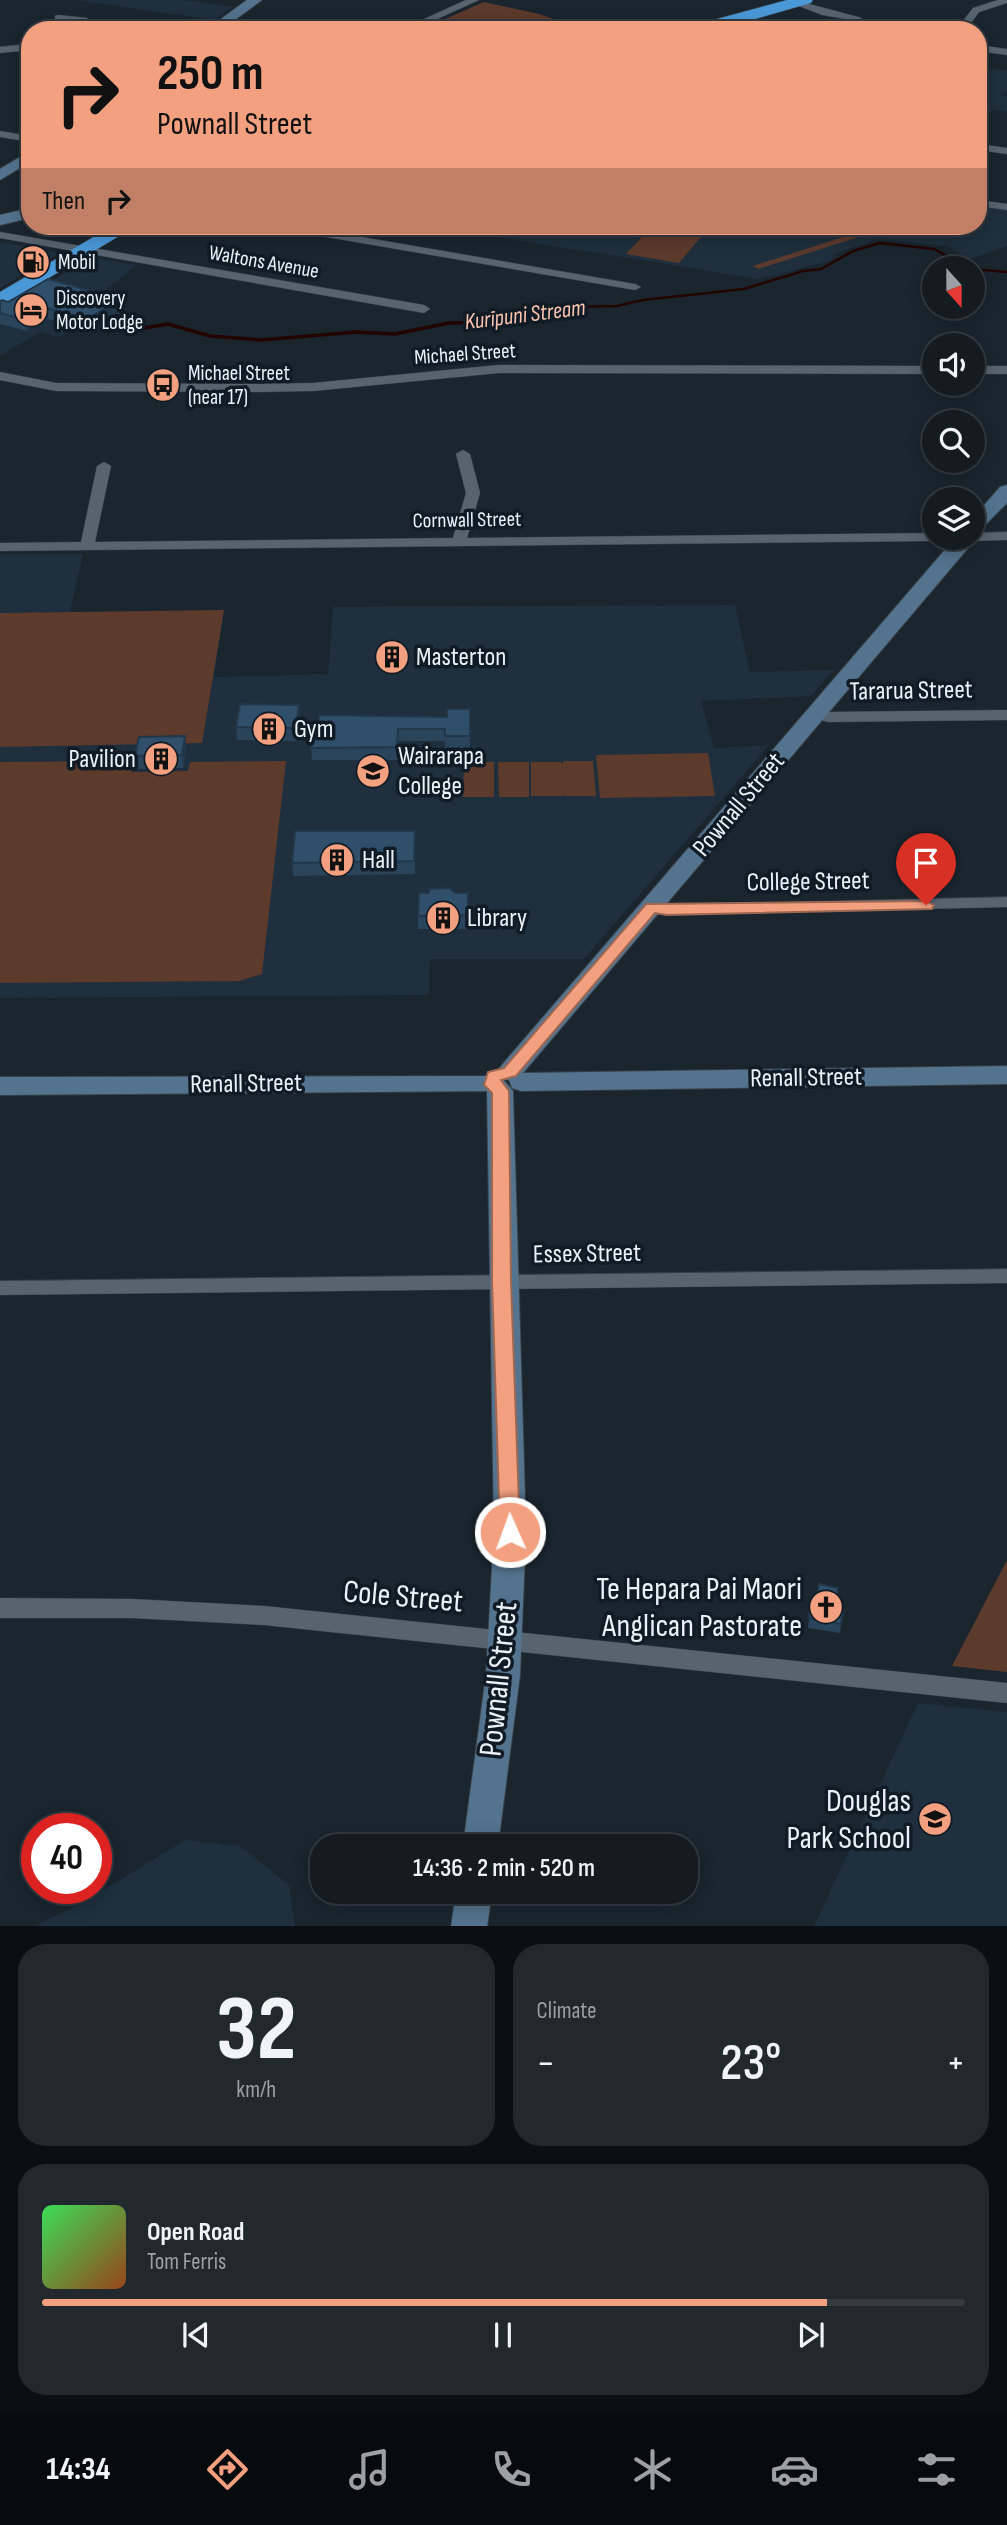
<!DOCTYPE html>
<html lang="en">
<head>
<meta charset="utf-8">
<style>
	body { margin:0; font-family:"Sofia Sans Condensed",sans-serif; background:#21292f; color:#f1f3f6; height:100vh; display:flex; flex-direction:column; font-size:26px; white-space:nowrap }
	* { box-sizing:border-box; margin:0 }
	p { font-size:23px; color:#9da1a5 }
	.icon { flex:none; width:38px; height:38px; fill:none; stroke:currentColor; stroke-width:2; stroke-linecap:round; stroke-linejoin:round }
	.map { position:relative; height:1926px; overflow:hidden }
	.details { display:flex; flex-direction:column; gap:18px; padding:18px; background:#0b0f13; flex:1 }
	.details>* { flex:none }
	.hud { position:absolute; left:21px; top:21px; width:966px; height:214px; border-radius:28px; box-shadow:0 4px 18px #0003,0 0 0 2px #333a40; background:#f2a07f; color:#111; overflow:hidden }
	.needle { width:46px; rotate:159deg }
	.buttons { position:absolute; left:922px; top:256px; display:grid; gap:14px }
	.buttons a { display:grid; place-items:center; width:63px; height:63px; border-radius:50%; background:#141c22; box-shadow:0 4px 18px #0003,0 0 0 2px #333a40; font-size:35px }
	.speed { position:absolute; left:21px; top:1813px; display:flex; gap:14px; font-size:35px; font-weight:700; text-align:center }
	.speed>* { display:grid; place-content:center; width:91px; height:91px; border-radius:50%; background:#141c22; box-shadow:0 4px 18px #0003,0 0 0 2px #333a40; line-height:1 }
	.speed .limit { border:10px solid #d22; background:#fff; color:#111 }
	.pin { position:absolute; display:grid; place-items:center; width:60px; height:60px; color:#fff; margin:-72px -30px; border-radius:50% 50% 50% 0; rotate:-45deg; box-shadow:0 0 7px #0007 }
	.pin .icon { rotate:45deg }
	.me { position:absolute; width:77px; margin:-38px; rotate:358deg; stroke-linejoin:round; filter:drop-shadow(0 0 5px #0008) }
	.turn { display:flex; align-items:center; gap:24px; height:147px; padding:0 21px; font-size:32px }
	.turn .icon { width:91px; height:91px; stroke-width:2.5 }
	.turn b { display:block; font-size:49px; line-height:60px }
	.then { display:flex; align-items:center; height:66px; padding:0 21px; background:#0003; gap:14px; font-size:26px }
	.big { font-size:52px; font-weight:600; line-height:1.1 }
	.details .card { flex:1; display:flex; flex-direction:column; justify-content:center; gap:10px; min-width:0; padding:0 24px; border-radius:28px; background:#21292f }
	.details .dial { align-items:center; gap:0 }
	.dial b { font-size:91px; line-height:1 }
	.song { display:flex; align-items:center; gap:21px }
	.cover { width:84px; height:84px; border-radius:10px; background:linear-gradient(135deg,hsl(130 70% 55%),hsl(20 70% 35%)) }
	.played { height:7px; border-radius:4px; background:linear-gradient(90deg,#f2a07f 85%,#333a40 85%) }
	.keys { display:flex; justify-content:space-around; direction:ltr }
	.heat { display:flex; justify-content:space-between; align-items:center; font-size:38px; direction:ltr }
	.details .tiles { flex:1; display:grid; gap:18px; grid-template-columns:1fr 1fr }
	.card:last-child { grid-column:span 2 }
	.trip { position:absolute; left:310px; top:1834px; width:388px; height:70px; border-radius:28px; background:#141c22; box-shadow:0 4px 18px #0003,0 0 0 2px #333a40; font-weight:600; line-height:70px; text-align:center }
	.menu { display:flex; height:112px; justify-content:space-around; align-items:center; background:#080b0e; color:#9da1a5 }
	.menu .icon { width:49px; height:49px }
	.menu .current { color:#f2a07f }
	.menu b { font-size:32px; color:#f1f3f6 }
	.map>svg:first-child { display:block }
	.built { fill:#1f2f3d }
	.green { fill:#5c3a2c }
	.lines { fill:none; stroke-linecap:round; stroke-linejoin:round }
	.stream-far1 { stroke:#230500; stroke-width:2.5 }
	.stream { stroke:#230500; stroke-width:3.5 }
	.street-casing { stroke:#374048; stroke-width:1 }
	.secondary-casing { stroke:#374048; stroke-width:2 }
	.highway-casing { stroke:#374048; stroke-width:1 }
	.street { fill:#57636f; fill-rule:evenodd }
	.secondary { fill:#53738e; fill-rule:evenodd }
	.highway { fill:#4b98d7; fill-rule:evenodd }
	.wall { fill:#29445b }
	.shaded-wall { fill:#22374a }
	.building { fill:#304f6a; stroke:#22374a; stroke-width:2 }
	.route { fill:#f2a07f; stroke:#9d6853; stroke-width:2 }
	.labels { text-anchor:middle; dominant-baseline:central; stroke-width:7; stroke-linejoin:round; paint-order:stroke }
	.far-poi-label { font-size:21px; fill:#eaf2f8; stroke:#111b25; text-anchor:start }
	.far-street-label { font-size:21px; fill:#eaf2f8; stroke:#111b25 }
	.far-water-label { font-size:23px; font-style:italic; fill:#fdc5af; stroke:#111b25 }
	.poi-label { font-size:26px; fill:#eaf2f8; stroke:#111b25; text-anchor:start }
	.street-label { font-size:26px; fill:#eaf2f8; stroke:#111b25 }
	.near-poi-label { font-size:32px; fill:#eaf2f8; stroke:#111b25; text-anchor:end }
	.near-street-label { font-size:32px; fill:#eaf2f8; stroke:#111b25 }
</style>
</head>
<body>
<div class="map">
<svg width="1007" height="1927" viewBox="0 0 1007 1927">
	<rect width="100%" height="100%" fill="#1a252e"/>
	<g class="built">
		<path d="M76,0H185L233,7L214,20Z"/>
		<path d="M978,67L1007,71V91L1003,95L1007,96V112L994,110L978,116Z"/>
		<path d="M978,206L1007,210V246L968,260L948,246L877,239L837,253L830,261L760,279L429,226H978Z"/>
		<path d="M0,242L56,252L58,254L0,288Z"/>
		<path d="M92,258L137,265L95,298L128,309L91,333L70,331L59,337L40,332L0,356V310Z"/>
		<path d="M0,554H83L70,612L224,610L214,677L328,674L333,607L735,605L750,672L834,670L811,696L701,701L714,748L769,745L584,959H430L429,995L0,998Z"/>
		<path d="M918,1703L1007,1712V1926H814Z"/>
		<path d="M185,1840L240,1846L289,1885L295,1926H35L89,1899Z"/>
	</g>
	<g class="green">
		<path d="M484,2L539,14L585,30H420Z"/>
		<path d="M652,226L706,231L679,263L626,254Z"/>
		<path d="M859,232L865,235L758,269L753,266Z"/>
		<path d="M224,610L202,743L0,747V613Z"/>
		<path d="M708,753L715,796L600,798L596,755Z"/>
		<path d="M133,761L131,772L188,771L190,762L286,761L262,974L239,981L0,983V762Z"/>
		<path d="M563,761H593L596,796H564V792L563,796H531V762H561L563,765Z"/>
		<path d="M464,762H494V797H463Z"/>
		<path d="M498,762H529V797H499Z"/>
		<path d="M1007,1560V1672L952,1666Z"/>
	</g>
	<g class="lines">
		<g class="stream-far1">
			<path d="M973,269L1007,272"/>
			<path d="M533,314L563,307L617,306L643,300L744,289L803,271L821,269L853,251L880,243L934,249L968,268"/>
		</g>
		<path class="stream" d="M116,316L144,328L168,324L210,336L261,340L356,332L395,334L449,323L499,322L541,312"/>
		<g class="street-casing">
			<g id="street">
				<path d="M466,0H479L413,30H400Z"/>
				<path d="M794,0L862,18L857,21L822,15L794,4Z"/>
				<path d="M998,0H1007V3L979,12L966,30H956L973,8Z"/>
				<path d="M58,15L87,18L91,24L86,30H76L81,23L55,20V16Z"/>
				<path d="M30,44V50L0,53V47Z"/>
				<path d="M978,45L1007,49V55L978,51Z"/>
				<path d="M0,131L30,136V142L0,137Z"/>
				<path d="M978,144L1007,148V154L978,150Z"/>
				<path d="M978,200L1007,204V210L978,206Z"/>
				<path d="M274,226H298L635,284L641,287L635,290L280,229Z"/>
				<path d="M0,232L424,305L430,309L424,313L0,238Z"/>
				<path d="M499,365L934,366V374L499,373L313,391L257,392L56,391L0,380V372L56,383L257,384L313,383Z"/>
				<rect x="973" y="366" width="34" height="8"/>
				<path d="M463,450L470,454L480,493L467,538L934,533V537H941L934,541L0,551V543L81,542L97,466L104,462L111,466L95,542L453,538L466,493L456,454Z"/>
				<path d="M1007,532V540L973,541L966,537H973V533Z"/>
				<path d="M816,709L828,712L1007,710V720L828,722L811,717L808,714Z"/>
				<path d="M1007,897V907L665,915L646,911L643,907L652,902L665,905Z"/>
				<path d="M1007,1269V1283L0,1295V1281Z"/>
				<path d="M0,1598L132,1599L264,1606L1007,1683V1703L264,1625L132,1618H0Z"/>
			</g>
		</g>
		<g class="secondary-casing">
			<g id="secondary">
				<path d="M247,0H262L221,30H206Z"/>
				<path d="M30,151V162L0,180V169Z"/>
				<path d="M30,208V218L0,225V215Z"/>
				<path d="M1007,485V503L975,535L974,541L523,1073L1007,1066V1084L521,1091L512,1088L509,1080L502,1078L513,1091L526,1532L520,1675L498,1846H463L486,1675L494,1532L487,1091L0,1095V1077L499,1076L497,1072L501,1066L956,537H973V518L1000,487Z"/>
				<path d="M456,1892H492L487,1927H451Z"/>
			</g>
		</g>
		<g class="highway-casing">
			<g id="highway">
				<path d="M787,0H813L811,3L717,30H689L691,26Z"/>
				<path d="M112,226H136L0,307V292Z"/>
			</g>
		</g>
		<use href="#street" class="street"/>
		<use href="#secondary" class="secondary"/>
		<use href="#highway" class="highway"/>
	</g>
	<g class="wall">
		<path d="M0,301L8,302L122,310L88,330L48,319L27,331L0,324Z"/>
		<path d="M299,705L300,718L296,741L237,740L236,727Z"/>
		<path d="M470,709V748H445V741H399L398,760H312L311,748L318,733L447,717Z"/>
		<path d="M185,736L186,749L183,768L137,769L135,756Z"/>
		<path d="M415,831V874L293,876L292,863Z"/>
		<path d="M456,893H468V929H418V916Z"/>
		<path d="M810,1607L843,1610L840,1633L808,1628Z"/>
	</g>
	<g class="shaded-wall">
		<path d="M121,299L122,310L88,330L87,319Z"/>
		<path d="M47,308L48,319L27,331L25,320Z"/>
		<path d="M299,705L300,718L296,741V728Z"/>
		<path d="M185,736L186,749L183,768L182,755Z"/>
	</g>
	<g class="building">
		<path d="M48,279L121,299L87,319L47,308L25,320L0,313V301L2,300L8,302Z"/>
		<path d="M240,704L299,705L296,728L236,727Z"/>
		<path d="M447,709H470V736H445V729H398L397,747L311,748L313,733H318L319,715L447,717Z"/>
		<path d="M185,736L182,755L135,756L139,737Z"/>
		<path d="M295,831H415L414,861L292,863Z"/>
		<path d="M449,888L456,893H468V915L418,916L419,893H429V889Z"/>
		<path d="M819,1584L838,1588L835,1609L843,1610L841,1624L809,1618L810,1607L816,1608Z"/>
	</g>
	<path class="route" d="M926,901L934,905L932,909L667,915L655,913L516,1076L501,1080L509,1091L511,1281L520,1532L517,1538H503L500,1532L492,1281V1093L484,1085L488,1072L504,1068L646,904Z"/>
	<defs>
		<g id="fuel-disc" transform="scale(1.75)"><circle r="9.5" fill="#f2a07f" stroke="#111b25"/><path d="M-5.5-6h7V0h2V4h1.3V-2.5L3-4.5l.8-.8L6-3V5H2.5V1h-1V6h-7ZM-4.2-4.7v3.2H.2V-4.7Z" fill="#111"/></g>
		<g id="hotel-disc" transform="scale(1.75)"><circle r="9.5" fill="#f2a07f" stroke="#111b25"/><path d="M-6-4.5h1.5V1H6V5H4.5V3h-9V5H-6ZM-4 0a1.8 1.8 0 1 1 3.6 0ZM.5 0V-2.5h3Q6-2.5 6 0Z" fill="#111"/></g>
		<g id="bus-disc" transform="scale(1.75)"><circle r="9.5" fill="#f2a07f" stroke="#111b25"/><path d="M-5-6H5V4H4V6H2V4H-2V6H-4V4H-5ZM-3.5-4V0h7V-4ZM-3.5 1.2v1.5H-2V1.2ZM2 1.2v1.5H3.5V1.2Z" fill="#111"/></g>
		<g id="building-disc" transform="scale(1.75)"><circle r="9.5" fill="#f2a07f" stroke="#111b25"/><path d="M-4-6H4V6H1V3H-1V6H-4ZM-2.5-4.3h1.7v1.8h-1.7ZM.8-4.3h1.7v1.8H.8ZM-2.5-1h1.7V.8h-1.7ZM.8-1h1.7V.8H.8Z" fill="#111"/></g>
		<g id="school-disc" transform="scale(1.75)"><circle r="9.5" fill="#f2a07f" stroke="#111b25"/><path d="M0-5L7-2L0 1L-7-2ZM-4 1L0 2.5L4 1V4Q0 6-4 4Z" fill="#111"/></g>
		<g id="church-disc" transform="scale(1.75)"><circle r="9.5" fill="#f2a07f" stroke="#111b25"/><path d="M-1.2-6h2.4v3.5h3.3v2.4h-3.3V6h-2.4V-.1h-3.3v-2.4h3.3Z" fill="#111"/></g>
	</defs>
	<g fill-rule="evenodd">
		<use href="#fuel-disc" x="33" y="262"/>
		<use href="#hotel-disc" x="31" y="310"/>
		<use href="#bus-disc" x="163" y="385"/>
		<use href="#building-disc" x="392" y="657"/>
		<use href="#building-disc" x="269" y="729"/>
		<use href="#building-disc" x="161" y="759"/>
		<use href="#school-disc" x="373" y="771"/>
		<use href="#building-disc" x="337" y="860"/>
		<use href="#building-disc" x="443" y="918"/>
		<use href="#church-disc" x="826" y="1607"/>
		<use href="#school-disc" x="935" y="1819"/>
	</g>
	<g class="labels">
		<g class="far-poi-label">
			<text x="58" y="262">Mobil</text>
			<text x="56" y="298">Discovery<tspan x="56" dy="24">Motor Lodge</tspan></text>
			<text x="188" y="373">Michael Street<tspan x="188" dy="24">(near 17)</tspan></text>
		</g>
		<g class="far-street-label">
			<text transform="translate(264 262) rotate(10)">Waltons Avenue</text>
			<text transform="translate(465 354) rotate(-4)">Michael Street</text>
			<text transform="translate(467 520) rotate(-1)">Cornwall Street</text>
		</g>
		<g class="far-water-label">
			<text transform="translate(525 315) rotate(-7)">Kurīpuni Stream</text>
		</g>
		<g class="poi-label">
			<text x="416" y="657">Masterton</text>
			<text x="294" y="729">Gym</text>
			<text x="398" y="756">Wairarapa<tspan x="398" dy="30">College</tspan></text>
			<text x="136" y="759" text-anchor="end">Pavilion</text>
			<text x="362" y="860">Hall</text>
			<text x="467" y="918">Library</text>
		</g>
		<g class="street-label">
			<text transform="translate(911 691) rotate(-1)">Tararua Street</text>
			<text transform="translate(739 805) rotate(-50)">Pownall Street</text>
			<text transform="translate(808 882) rotate(-1)">College Street</text>
			<text transform="translate(806 1078) rotate(-1)">Renall Street</text>
			<text transform="translate(246 1084) rotate(-1)">Renall Street</text>
			<text transform="translate(587 1254) rotate(-1)">Essex Street</text>
		</g>
		<g class="near-poi-label">
			<text x="802" y="1589">Te Hepara Pai Maori<tspan x="802" dy="37">Anglican Pastorate</tspan></text>
			<text x="911" y="1801">Douglas<tspan x="911" dy="37">Park School</tspan></text>
		</g>
		<g class="near-street-label">
			<text transform="translate(403 1597) rotate(5)">Cole Street</text>
			<text transform="translate(499 1679) rotate(-84)">Pownall Street</text>
		</g>
	</g>
</svg>
<div class="buttons">
<a><svg class="needle" viewBox="-14 -14 28 28"><path d="M0-13l5 13h-10z" fill="#e53935"/><path d="M0 13l5-13h-10z" fill="#9da1a5"/></svg></a>
<a><svg class="icon" aria-label="sound" viewBox="0 0 24 24"><path d="M4 9h4l5-4v14l-5-4H4zM17 9q2 3 0 6"/></svg></a>
<a><svg class="icon" aria-label="search" viewBox="0 0 24 24"><circle cx="10" cy="10" r="6"/><path d="M15 15l6 6"/></svg></a>
<a><svg class="icon" aria-label="layers" viewBox="0 0 24 24"><path d="M12 4l9 5-9 5-9-5zM3 14l9 5 9-5"/></svg></a>
</div>
<div class="speed"><div class="limit">40</div></div>
<div class="pin" style="left:926px;top:905px;background:#d93025"><svg class="icon" aria-label="arrive" viewBox="0 0 24 24"><path d="M6 21V4h12l-3 4 3 4H6"/></svg></div>
<svg class="me" style="left:510px;top:1532px" viewBox="-20 -20 40 40"><circle r="17" fill="#f2a07f" stroke="#fff" stroke-width="3"/><path d="M0-11L8 9 0 5-8 9z" fill="#fff"/></svg>
<div class="trip">14:36 · 2 min · 520 m</div>
<div class="hud">
<div class="turn"><svg class="icon" aria-label="right" viewBox="0 0 24 24"><path d="M7 20v-9h11M14 6l5 5-5 5"/></svg><div><b>250 m</b>Pownall Street</div></div>
<div class="then">Then<svg class="icon" aria-label="right" viewBox="0 0 24 24"><path d="M7 20v-9h11M14 6l5 5-5 5"/></svg></div>
</div>
</div>
<section class="details">
<div class="tiles">
<div class="card dial"><b>32</b><p>km/h</p></div>
<div class="card"><p>Climate</p>
<div class="heat"><a>−</a><b class="big">23°</b><a>+</a></div>
</div>
<div class="card">
<div class="song"><i class="cover"></i><div><b>Open Road</b><p>Tom Ferris</p></div></div>
<div class="played"></div>
<div class="keys"><svg class="icon" aria-label="previous" viewBox="0 0 24 24"><path d="M18 5L8 12l10 7zM5 5v14"/></svg><svg class="icon" aria-label="pause" viewBox="0 0 24 24"><path d="M8 5v14M16 5v14"/></svg><svg class="icon" aria-label="next" viewBox="0 0 24 24"><path d="M6 5l10 7-10 7zM19 5v14"/></svg></div>
</div>
</div>
</section>
<nav class="menu">
<b>14:34</b>
<svg class="icon current" aria-label="directions" viewBox="0 0 24 24"><path d="M12 3l9 9-9 9-9-9zM9 14v-3h6M13 9l2 2-2 2"/></svg>
<svg class="icon" aria-label="music" viewBox="0 0 24 24"><path d="M9 18V5l10-2v13"/><circle cx="6" cy="18" r="3"/><circle cx="16" cy="16" r="3"/></svg>
<svg class="icon" aria-label="phone" viewBox="0 0 24 24"><path d="M5 4h4l2 5-3 2q2 4 5 5l2-3 5 2v4C11 20 4 13 5 4z"/></svg>
<svg class="icon" aria-label="climate" viewBox="0 0 24 24"><path d="M12 3v18M4 7l16 10M4 17L20 7"/></svg>
<svg class="icon" aria-label="car" viewBox="0 0 24 24"><path d="M5 17H2v-5l4-1 3-4h7l3 4 3 1v5h-3M9 17h6M6 11h13"/><circle cx="7" cy="17" r="2"/><circle cx="17" cy="17" r="2"/></svg>
<svg class="icon" aria-label="filters" viewBox="0 0 24 24"><path d="M4 7h16M4 17h16"/><circle cx="9" cy="7" r="2"/><circle cx="15" cy="17" r="2"/></svg>
</nav>
</body>
</html>
